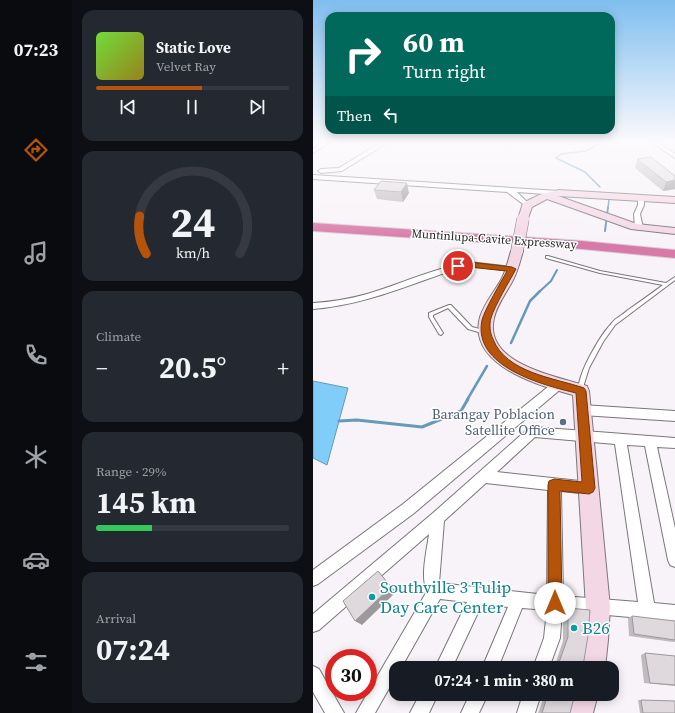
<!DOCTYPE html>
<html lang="en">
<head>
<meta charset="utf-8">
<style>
	body { margin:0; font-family:"Source Serif 4",serif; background:#242831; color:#f1f3f6; height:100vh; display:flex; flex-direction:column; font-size:15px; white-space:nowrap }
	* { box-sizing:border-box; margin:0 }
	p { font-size:13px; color:#9ea1a6 }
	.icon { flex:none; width:22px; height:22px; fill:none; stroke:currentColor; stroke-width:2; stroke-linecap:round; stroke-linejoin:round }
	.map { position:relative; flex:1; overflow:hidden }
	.details { display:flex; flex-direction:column; gap:10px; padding:10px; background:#0d0f14; width:241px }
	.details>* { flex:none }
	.top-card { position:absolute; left:12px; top:12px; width:290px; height:122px; border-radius:12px; box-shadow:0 2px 10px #0003; background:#00695c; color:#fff; overflow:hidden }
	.speed { position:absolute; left:12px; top:649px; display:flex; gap:8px; font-size:20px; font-weight:700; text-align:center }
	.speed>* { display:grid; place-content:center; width:52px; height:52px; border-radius:50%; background:#171b24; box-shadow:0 2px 10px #0003; line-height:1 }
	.speed .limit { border:6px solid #d22; background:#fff; color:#111 }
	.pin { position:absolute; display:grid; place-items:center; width:34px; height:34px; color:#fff; margin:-17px; border:2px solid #fff; border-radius:50%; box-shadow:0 1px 4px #0007 }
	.me { position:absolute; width:44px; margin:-22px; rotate:0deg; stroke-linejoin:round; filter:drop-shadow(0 0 3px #0008) }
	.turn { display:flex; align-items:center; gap:14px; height:84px; padding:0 12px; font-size:18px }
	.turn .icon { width:52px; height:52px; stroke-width:2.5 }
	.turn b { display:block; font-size:28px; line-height:34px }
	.then { display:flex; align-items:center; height:38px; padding:0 12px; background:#0003; gap:8px; font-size:15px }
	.big { font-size:30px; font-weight:700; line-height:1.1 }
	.details .widget { flex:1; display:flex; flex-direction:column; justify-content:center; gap:6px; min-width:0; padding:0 14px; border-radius:12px; background:#242831 }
	.details .dial { align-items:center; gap:0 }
	.dial svg { height:104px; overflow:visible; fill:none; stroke:#363941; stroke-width:7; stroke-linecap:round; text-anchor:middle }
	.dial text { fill:#f1f3f6; stroke:none }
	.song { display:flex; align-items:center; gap:12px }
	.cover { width:48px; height:48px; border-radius:6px; background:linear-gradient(135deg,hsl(100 70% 55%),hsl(50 70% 35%)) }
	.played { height:4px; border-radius:2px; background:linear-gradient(90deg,#b45309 55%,#363941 55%) }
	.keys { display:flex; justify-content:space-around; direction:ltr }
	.heat { display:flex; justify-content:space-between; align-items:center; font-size:22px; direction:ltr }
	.charge { height:6px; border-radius:3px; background:linear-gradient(90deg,#34c759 29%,#363941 0) }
	.trip { position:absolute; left:76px; top:661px; width:230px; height:40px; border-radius:12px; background:#171b24; box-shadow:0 2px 10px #0003; font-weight:700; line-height:40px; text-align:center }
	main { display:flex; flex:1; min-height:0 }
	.tab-bar { display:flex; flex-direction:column; width:72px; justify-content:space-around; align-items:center; background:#090b0e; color:#9ea1a6 }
	.tab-bar .icon { width:28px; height:28px }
	.tab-bar .current { color:#b45309 }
	.tab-bar b { font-size:18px; color:#f1f3f6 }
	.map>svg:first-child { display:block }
	.water { fill:#81cdf9; stroke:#659ab9 }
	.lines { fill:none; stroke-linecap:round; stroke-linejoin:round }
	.stream-far3 { stroke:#659ab9; stroke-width:1.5 }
	.stream-far2 { stroke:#659ab9; stroke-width:2 }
	.stream-far1 { stroke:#659ab9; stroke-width:2.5 }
	.stream { stroke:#659ab9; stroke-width:3 }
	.lane-casing { stroke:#7a767a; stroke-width:2 }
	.street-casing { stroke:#7a767a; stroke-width:2 }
	.secondary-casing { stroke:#7a767a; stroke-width:2 }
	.highway-casing { stroke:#d3d3d3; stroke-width:2 }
	.lane { fill:#fff; fill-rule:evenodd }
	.street { fill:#fff; fill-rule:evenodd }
	.secondary { fill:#f4d7e5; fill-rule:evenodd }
	.highway { fill:#d979a7; fill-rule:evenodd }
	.secondary-bridge-casing { stroke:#7a767a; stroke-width:13; stroke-linecap:butt }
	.secondary-bridge { stroke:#f4d7e5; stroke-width:12 }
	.wall { fill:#c0bbbe }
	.shaded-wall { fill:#9c989b }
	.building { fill:#dfd9dd; stroke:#9c989b }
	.route { fill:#b45309; stroke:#753606 }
	.service-dot { fill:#5c6f8a; stroke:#fff; stroke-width:1.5 }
	.culture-dot { fill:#0f9aa8; stroke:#fff; stroke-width:1.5 }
	.labels { text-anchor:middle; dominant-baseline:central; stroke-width:3; stroke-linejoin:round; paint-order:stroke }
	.far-street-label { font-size:12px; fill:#242324; stroke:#fff }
	.service-label { font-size:14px; fill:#4e5e75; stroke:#fff; text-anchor:end }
	.near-culture-label { font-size:17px; fill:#0d838f; stroke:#fff; text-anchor:start }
</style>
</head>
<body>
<main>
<nav class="tab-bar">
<b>07:23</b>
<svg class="icon current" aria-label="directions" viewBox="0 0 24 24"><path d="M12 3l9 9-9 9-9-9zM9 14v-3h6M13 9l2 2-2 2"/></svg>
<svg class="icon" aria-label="music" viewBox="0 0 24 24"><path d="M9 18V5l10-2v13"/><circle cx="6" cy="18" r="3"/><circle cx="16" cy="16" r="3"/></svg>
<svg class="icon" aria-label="phone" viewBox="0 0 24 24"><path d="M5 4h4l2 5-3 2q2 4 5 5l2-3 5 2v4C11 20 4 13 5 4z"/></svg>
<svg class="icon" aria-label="climate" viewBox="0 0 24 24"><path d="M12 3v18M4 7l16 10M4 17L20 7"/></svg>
<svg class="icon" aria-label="car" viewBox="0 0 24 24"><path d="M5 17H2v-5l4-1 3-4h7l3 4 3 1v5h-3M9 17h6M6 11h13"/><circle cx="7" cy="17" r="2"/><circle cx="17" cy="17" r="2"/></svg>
<svg class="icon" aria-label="filters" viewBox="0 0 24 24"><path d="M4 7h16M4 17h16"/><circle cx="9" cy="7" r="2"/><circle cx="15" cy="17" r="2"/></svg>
</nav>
<section class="details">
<div class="widget">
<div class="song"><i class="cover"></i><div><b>Static Love</b><p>Velvet Ray</p></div></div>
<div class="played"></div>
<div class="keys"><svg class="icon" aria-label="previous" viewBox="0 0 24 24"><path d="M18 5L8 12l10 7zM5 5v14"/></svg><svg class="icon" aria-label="pause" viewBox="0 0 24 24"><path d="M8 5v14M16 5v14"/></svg><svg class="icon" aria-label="next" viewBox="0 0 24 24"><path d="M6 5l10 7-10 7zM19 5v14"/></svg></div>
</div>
<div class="widget dial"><svg viewBox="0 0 100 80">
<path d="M14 69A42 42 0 1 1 86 69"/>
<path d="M14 69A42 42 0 0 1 9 40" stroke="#b45309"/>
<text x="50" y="56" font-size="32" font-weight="700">24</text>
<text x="50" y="72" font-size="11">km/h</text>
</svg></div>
<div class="widget"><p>Climate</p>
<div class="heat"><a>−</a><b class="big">20.5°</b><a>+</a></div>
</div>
<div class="widget"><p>Range · 29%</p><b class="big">145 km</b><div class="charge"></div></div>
<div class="widget"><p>Arrival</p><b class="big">07:24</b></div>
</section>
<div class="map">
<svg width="362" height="713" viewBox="0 0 362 713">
	<rect width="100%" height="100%" fill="#f8f3f8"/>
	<path class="water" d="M0,381L35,388L14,465L0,458Z"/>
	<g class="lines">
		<g class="stream-far3">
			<path d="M285,141L287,143L273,151L248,154L243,158L272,172L287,187"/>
			<path d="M295,208L296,199"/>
		</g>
		<g class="stream-far2">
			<path d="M292,231L295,207"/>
			<path d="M226,292L238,281L244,270"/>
		</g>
		<g class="stream-far1">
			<path d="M198,343L217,301L227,291"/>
			<path d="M154,400L174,366"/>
		</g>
		<path class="stream" d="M26,421L44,420L109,427L148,411L155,399"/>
		<g class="lane-casing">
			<g id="lane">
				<path d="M233,256H235L287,271L353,283L362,277V280L302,325L290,342L276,368L271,384V391L270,393H266C262,377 287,336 298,324C302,318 310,315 315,310C327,302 339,293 350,285L287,273L233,258Z"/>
				<path d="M136,305H138L159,327L174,331V333L172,334L155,329L135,308L120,315V317L130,333L128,335L126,334L116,317V313Z"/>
			</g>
		</g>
		<g class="street-casing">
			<g id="street">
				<path d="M12,141H19L0,153V149Z"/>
				<path d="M70,141H77L29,171L8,173L5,171L8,169L26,168Z"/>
				<path d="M336,141H343L362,154V158Z"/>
				<path d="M0,175L246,191L249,193L246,195L204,192L217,205L214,207L194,192L0,179Z"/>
				<path d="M328,196L331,198V205L327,214L330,228L326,230L322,228L321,214L325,205V198Z"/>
				<path d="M156,262L199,267L203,269L199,271L156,266L146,268C98,284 52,305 0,309V303C18,302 36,299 54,294C88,284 121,268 156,262Z"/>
				<path d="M245,381L249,382L250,385L249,388L100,514L5,584L0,586V570L90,504L241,382Z"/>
				<path d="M269,405L362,411V421L269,415L265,413L263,410L265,407Z"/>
				<path d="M220,427L362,438V448L344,447L362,528V567L357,565L355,560L332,446L314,445L341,603L362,605V621L249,611L247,638L236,668H220L231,638L234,610L209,608L185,668H169L195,607L169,604L139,668H122L154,602L127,599L88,668H83V676L62,713H43L114,591C107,577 114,550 116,534L6,630L0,632V614L120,513L216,428ZM222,437L302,444L325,602L250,596L248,491L276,494L281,492L282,488L281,484L276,482L184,472ZM173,483L235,490L234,595L126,583L131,521Z"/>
				<path d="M0,666L6,669L31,713H12L0,692Z"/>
				<path d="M107,694H125L116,713H97Z"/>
				<path d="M157,694H175L166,713H148Z"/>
				<path d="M210,694H228L222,713H204Z"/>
			</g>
		</g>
		<g class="secondary-casing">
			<g id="secondary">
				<path d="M246,190L362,197V203L245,196L324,224L362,228V234L318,229L234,199L219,207L214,221H206L205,219L210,203L226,195Z"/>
				<path d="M204,248L208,249L210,251C207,261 205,271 200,280C194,292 184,304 181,318C170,364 243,376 274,386L276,391L297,607L295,640L292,668H266L271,640L273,607L260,395C226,386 154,365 167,317C171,304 181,292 188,280C193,271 195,261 198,251L200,249Z"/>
				<path d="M259,694H285L280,713H254Z"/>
			</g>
		</g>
		<g class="highway-casing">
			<path id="highway" d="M0,223L269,241L362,250V258L269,249L0,231Z"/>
		</g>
		<use href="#lane" class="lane"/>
		<use href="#street" class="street"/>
		<use href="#secondary" class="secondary"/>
		<use href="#highway" class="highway"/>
		<g class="secondary-bridge-casing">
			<path id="secondary-bridge" d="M204,251L210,219"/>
		</g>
		<use href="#secondary-bridge" class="secondary-bridge"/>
	</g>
	<g class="wall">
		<path d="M324,159L362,176V189L350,191L322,168Z"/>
		<path d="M61,190L96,193L90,202L64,199Z"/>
		<path d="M255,608L269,668H241L250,641V613Z"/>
		<path d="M319,616L362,621V642H360L316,636L315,618Z"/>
		<path d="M332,653L362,656V686L331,683L328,655Z"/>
		<path d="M232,694H262L257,713H225Z"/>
		<path d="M325,700L362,701V713H327Z"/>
	</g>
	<g class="shaded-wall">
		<path d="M362,180V189L350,191L353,182Z"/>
		<path d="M94,183L96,193L90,202L88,192Z"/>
		<path d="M65,571L83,592L49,625L42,621Z"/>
	</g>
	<g class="building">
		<path d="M338,157L362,176V180L353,182L324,159Z"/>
		<path d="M68,181L94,183L88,192L61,190Z"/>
		<path d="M65,571L78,587L42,621L30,601Z"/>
		<path d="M255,608L277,610L275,636L271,660L269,668H244L255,637Z"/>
		<path d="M319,616L362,621V640L321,634Z"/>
		<path d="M332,653L362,656V685L337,683Z"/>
		<path d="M235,694H262L257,713H229Z"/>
		<path d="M328,700L362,701V713H330Z"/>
	</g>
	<linearGradient id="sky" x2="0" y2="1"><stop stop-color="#7fbeef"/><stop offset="0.59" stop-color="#fcfafc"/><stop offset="1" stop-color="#fcfafc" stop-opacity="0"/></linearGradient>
	<rect width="362" height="241" fill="url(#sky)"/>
	<path class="route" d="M156,262L199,267L203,269C196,282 182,305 178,318C176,325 177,333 180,339C193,373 242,378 271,388L273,391L282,488L280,492L276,494L247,491L249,603L247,608L242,610L237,608L235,603V485L236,481L241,479L269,482L263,393C230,385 159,367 169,320C172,309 188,282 194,271L156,267L145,268L141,266L145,264Z"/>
	<circle class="service-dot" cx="250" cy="422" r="4"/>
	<g class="culture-dot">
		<circle cx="59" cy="597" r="4"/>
		<circle cx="261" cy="628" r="4"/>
	</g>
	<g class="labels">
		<g class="far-street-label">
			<text transform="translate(181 239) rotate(4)">Muntinlupa-Cavite Expressway</text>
		</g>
		<g class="service-label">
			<text x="242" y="414">Barangay Poblacion<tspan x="242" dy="16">Satellite Office</tspan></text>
		</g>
		<g class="near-culture-label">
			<text x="67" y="587">Southville 3 Tulip<tspan x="67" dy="20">Day Care Center</tspan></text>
			<text x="269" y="628">B26</text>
		</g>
	</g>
</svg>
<div class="speed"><div class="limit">30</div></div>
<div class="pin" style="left:145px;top:266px;background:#d93025"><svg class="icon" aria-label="arrive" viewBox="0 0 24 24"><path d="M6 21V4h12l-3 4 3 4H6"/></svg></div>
<svg class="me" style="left:242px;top:603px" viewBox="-20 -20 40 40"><circle r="19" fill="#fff"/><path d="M0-13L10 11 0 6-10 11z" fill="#b45309"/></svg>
<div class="trip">07:24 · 1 min · 380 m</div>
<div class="top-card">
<div class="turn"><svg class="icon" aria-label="right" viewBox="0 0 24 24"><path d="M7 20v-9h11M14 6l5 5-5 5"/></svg><div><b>60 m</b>Turn right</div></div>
<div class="then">Then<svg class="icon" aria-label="left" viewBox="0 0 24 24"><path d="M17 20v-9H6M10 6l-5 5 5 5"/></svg></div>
</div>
</div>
</main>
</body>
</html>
